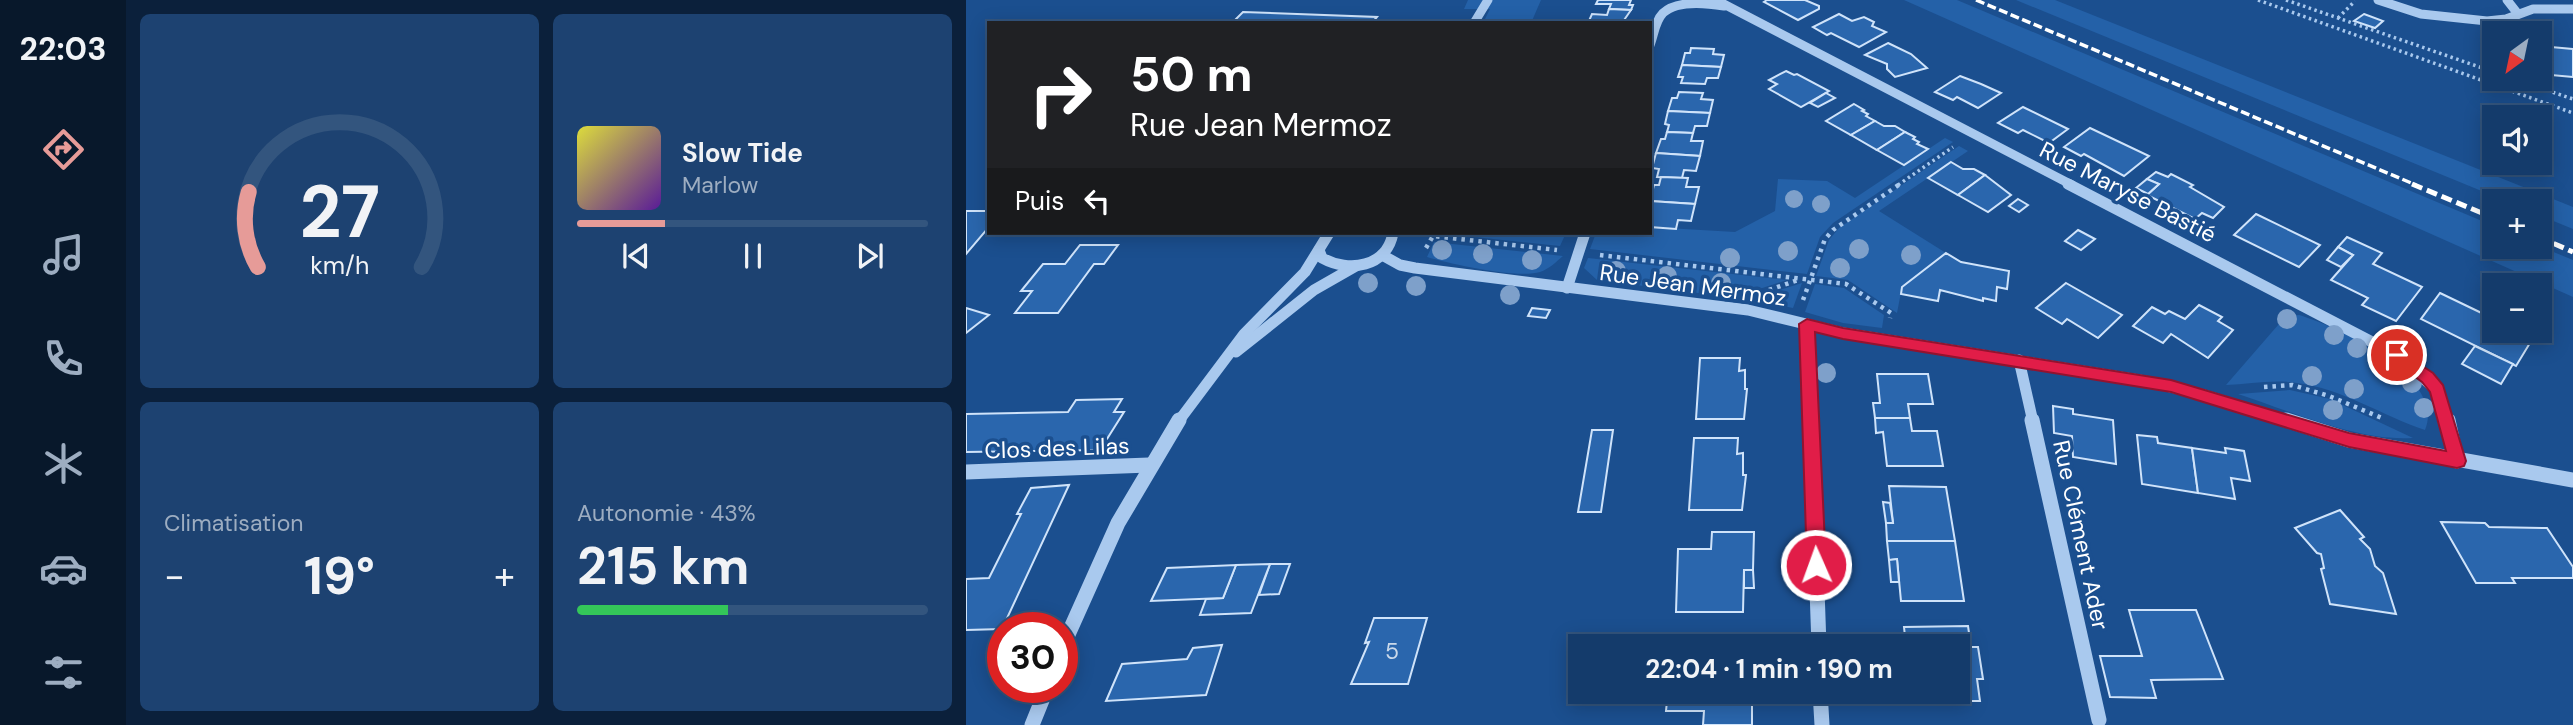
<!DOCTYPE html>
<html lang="fr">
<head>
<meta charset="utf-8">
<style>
	body { margin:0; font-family:"DM Sans",sans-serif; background:#1d4271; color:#f1f3f6; height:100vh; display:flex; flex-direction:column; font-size:26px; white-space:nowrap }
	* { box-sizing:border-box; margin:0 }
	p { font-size:23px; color:#9dadc1 }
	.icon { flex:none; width:38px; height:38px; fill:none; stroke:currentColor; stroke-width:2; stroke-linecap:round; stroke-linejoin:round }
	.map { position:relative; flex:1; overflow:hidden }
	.sheet { display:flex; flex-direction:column; gap:14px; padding:14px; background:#0b203b; width:840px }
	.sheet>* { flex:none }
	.top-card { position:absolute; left:21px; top:21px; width:665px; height:214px; border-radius:0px; box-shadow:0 4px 18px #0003,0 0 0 2px #33557e; background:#202124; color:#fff; overflow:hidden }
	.needle { width:46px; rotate:213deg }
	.controls { position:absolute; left:1516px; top:21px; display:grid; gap:14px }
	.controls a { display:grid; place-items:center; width:70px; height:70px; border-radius:0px; background:#143b6b; box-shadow:0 4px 18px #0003,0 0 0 2px #33557e; font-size:35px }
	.speed { position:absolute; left:21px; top:612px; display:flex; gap:14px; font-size:35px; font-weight:700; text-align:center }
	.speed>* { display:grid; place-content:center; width:91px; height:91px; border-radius:50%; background:#143b6b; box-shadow:0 4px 18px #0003,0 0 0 2px #33557e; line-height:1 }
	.speed .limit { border:10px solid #d22; background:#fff; color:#111 }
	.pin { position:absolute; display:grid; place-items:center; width:60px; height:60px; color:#fff; margin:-30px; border:4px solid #fff; border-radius:50%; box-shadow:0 2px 7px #0007 }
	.me { position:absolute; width:77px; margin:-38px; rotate:358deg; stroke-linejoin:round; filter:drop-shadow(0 0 5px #0008) }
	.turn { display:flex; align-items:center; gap:24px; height:147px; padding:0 28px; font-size:32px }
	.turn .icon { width:91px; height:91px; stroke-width:2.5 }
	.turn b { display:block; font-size:49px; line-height:60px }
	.then { display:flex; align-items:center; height:66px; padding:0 28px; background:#0003; gap:14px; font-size:26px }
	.big { font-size:52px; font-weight:700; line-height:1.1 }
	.sheet .tile { flex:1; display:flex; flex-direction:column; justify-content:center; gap:10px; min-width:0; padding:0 24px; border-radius:10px; background:#1d4271 }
	.sheet .dial { align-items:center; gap:0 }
	.dial svg { height:182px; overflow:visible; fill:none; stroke:#33557e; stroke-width:7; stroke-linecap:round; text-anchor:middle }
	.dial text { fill:#f1f3f6; stroke:none }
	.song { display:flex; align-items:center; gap:21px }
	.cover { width:84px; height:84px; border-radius:10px; background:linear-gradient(135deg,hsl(60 70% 55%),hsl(270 70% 35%)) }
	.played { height:7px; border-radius:4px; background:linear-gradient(90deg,#e69b98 25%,#33557e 25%) }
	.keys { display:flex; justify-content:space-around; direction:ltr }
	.heat { display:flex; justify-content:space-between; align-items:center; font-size:38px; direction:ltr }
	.charge { height:10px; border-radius:5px; background:linear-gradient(90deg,#34c759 43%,#33557e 0) }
	.sheet .tiles { flex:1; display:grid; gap:14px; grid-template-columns:repeat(2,1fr) }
	.trip { position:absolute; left:602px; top:634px; width:402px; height:70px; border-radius:0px; background:#143b6b; box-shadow:0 4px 18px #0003,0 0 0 2px #33557e; font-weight:700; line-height:70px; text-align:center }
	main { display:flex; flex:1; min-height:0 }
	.tabs { display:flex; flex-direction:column; width:126px; justify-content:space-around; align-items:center; background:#08182b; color:#9dadc1 }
	.tabs .icon { width:49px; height:49px }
	.tabs .selected { color:#e69b98 }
	.tabs b { font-size:32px; color:#f1f3f6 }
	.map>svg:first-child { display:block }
	.green { fill:#2461a8 }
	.building { fill:#2a66ad; stroke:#cfe3fa; stroke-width:2 }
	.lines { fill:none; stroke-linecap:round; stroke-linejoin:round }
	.path-far1 { stroke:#a9c9ee; stroke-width:3.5; stroke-dasharray:2.5 3.5; stroke-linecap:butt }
	.path { stroke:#a9c9ee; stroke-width:4.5; stroke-dasharray:3.5 5; stroke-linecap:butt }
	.minor-far2 { stroke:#a9c9ee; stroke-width:9 }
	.minor-far1 { stroke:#a9c9ee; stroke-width:11 }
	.minor { stroke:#a9c9ee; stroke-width:15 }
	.rail-far1 { stroke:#fff; stroke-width:3.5; stroke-dasharray:9 3.5; stroke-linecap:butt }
	.rail { stroke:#fff; stroke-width:5; stroke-dasharray:11 5; stroke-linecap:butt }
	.tree { fill:#7ea0ca }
	.route { fill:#e11d48; stroke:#92132f; stroke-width:2 }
	.labels { text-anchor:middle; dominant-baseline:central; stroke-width:7; stroke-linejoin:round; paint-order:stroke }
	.street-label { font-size:23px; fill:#fff; stroke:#1b4f8f }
	.near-number-label { font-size:23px; fill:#cad9ea }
</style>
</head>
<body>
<main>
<nav class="tabs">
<b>22:03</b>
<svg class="icon selected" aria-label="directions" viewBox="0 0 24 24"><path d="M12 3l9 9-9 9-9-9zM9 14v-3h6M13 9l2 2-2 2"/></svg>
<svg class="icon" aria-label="music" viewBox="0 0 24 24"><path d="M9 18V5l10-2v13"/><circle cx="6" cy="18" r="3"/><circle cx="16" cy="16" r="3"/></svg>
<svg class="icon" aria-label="phone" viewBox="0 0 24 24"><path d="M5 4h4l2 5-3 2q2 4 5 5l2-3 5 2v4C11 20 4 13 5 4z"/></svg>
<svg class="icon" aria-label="climate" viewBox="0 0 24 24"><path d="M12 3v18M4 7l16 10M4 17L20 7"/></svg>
<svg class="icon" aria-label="car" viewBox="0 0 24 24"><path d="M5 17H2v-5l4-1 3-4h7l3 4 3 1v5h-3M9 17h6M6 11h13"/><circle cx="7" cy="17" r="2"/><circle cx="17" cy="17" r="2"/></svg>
<svg class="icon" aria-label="filters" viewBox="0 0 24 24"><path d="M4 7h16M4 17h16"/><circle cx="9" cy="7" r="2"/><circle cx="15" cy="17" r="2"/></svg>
</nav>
<section class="sheet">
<div class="tiles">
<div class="tile dial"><svg viewBox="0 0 100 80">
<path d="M14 69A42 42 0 1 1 86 69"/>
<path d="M14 69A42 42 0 0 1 10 36" stroke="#e69b98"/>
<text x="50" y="56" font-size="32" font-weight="700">27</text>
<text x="50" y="72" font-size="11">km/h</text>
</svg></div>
<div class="tile">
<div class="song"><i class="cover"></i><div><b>Slow Tide</b><p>Marlow</p></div></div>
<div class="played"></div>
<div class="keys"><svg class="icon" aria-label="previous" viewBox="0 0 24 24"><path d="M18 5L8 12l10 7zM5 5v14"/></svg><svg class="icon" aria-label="pause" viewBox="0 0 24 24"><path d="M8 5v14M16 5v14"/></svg><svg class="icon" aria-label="next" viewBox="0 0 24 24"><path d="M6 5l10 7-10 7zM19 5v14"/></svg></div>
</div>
<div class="tile"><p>Climatisation</p>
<div class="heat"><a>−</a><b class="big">19°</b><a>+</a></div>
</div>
<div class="tile"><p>Autonomie · 43%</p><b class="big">215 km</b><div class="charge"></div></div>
</div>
</section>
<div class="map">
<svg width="1607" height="725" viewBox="0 0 1607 725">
	<rect width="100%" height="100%" fill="#1b4f8f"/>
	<g class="green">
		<path d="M502,0H575L565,23H517L524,9H498Z"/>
		<path d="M938,0H991L1528,226V247L1573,246L1607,260V297Z"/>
		<path d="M1050,0H1089L1607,207V229L1573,215V201H1540Z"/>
		<path d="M979,138L987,142L867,223L854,237L841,274L624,249L630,233H684V227L769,232L809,211L812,179L861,181L889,198Z"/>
		<path d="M993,146L1002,151L913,211L980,253L936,287L931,313L882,280L850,276L863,240L873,228Z"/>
		<path d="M471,233H600L594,246Z"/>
		<path d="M468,242L597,256C590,262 583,269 574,272C551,279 485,264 461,257Z"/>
		<path d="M622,258L821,280L781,293L779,299L631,280L618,268Z"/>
		<path d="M836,283L827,308L792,301L794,296Z"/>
		<path d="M849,284L878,288L918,315L916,328L877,323L839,312Z"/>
		<path d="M1333,315C1373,327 1481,378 1459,430C1417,416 1375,388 1331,383C1308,379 1284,384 1260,385L1319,317Z"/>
		<path d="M1324,390L1364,399L1447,438C1393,442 1324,411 1272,394Z"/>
	</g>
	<g class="building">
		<path d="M632,0H665L663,5H667L665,10L643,9L645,4H630Z"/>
		<path d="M801,0H839L853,6V9L832,20L798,2Z"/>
		<path d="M643,9L665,10L656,23H622L626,14L641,15Z"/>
		<path d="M277,12L411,17L406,23H266Z"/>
		<path d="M873,14L886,21L898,17L908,22L906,26L920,32L893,47L865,33L861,35L847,27Z"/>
		<path d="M1398,14L1417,21L1409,28L1388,21Z"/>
		<path d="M922,43L945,54L961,68L929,77L921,69V64L899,55Z"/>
		<path d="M1573,46L1607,49V77L1573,74Z"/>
		<path d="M725,48L748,49L747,54L758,55L755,67L716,65L719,53H724Z"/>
		<path d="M716,65L755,67L752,78H741L739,84L715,83L717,77H712Z"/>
		<path d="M820,71L828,75L831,74L863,91L835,107L803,89L811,84L803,80Z"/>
		<path d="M994,76L1015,84L1035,93L1012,108L991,97L987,100L969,92Z"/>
		<path d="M713,92L737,93L735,99L747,100L744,113L702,111L706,98H711Z"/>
		<path d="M860,93L869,98L852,107L844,103Z"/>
		<path d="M888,104L898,110L896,111L902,114L900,116L909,121L885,135L860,121Z"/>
		<path d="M1057,107L1102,129L1083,143L1057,130L1052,133L1032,123Z"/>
		<path d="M702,111L744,113L741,126H729L727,133L701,132L703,125L699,124Z"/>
		<path d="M909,121L918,126H929L939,132L911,150L885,135Z"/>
		<path d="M1124,128L1183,156L1158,176L1118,154L1115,156L1098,147Z"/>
		<path d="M701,132L727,133L725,141H737L734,156L690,153L695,139H699Z"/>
		<path d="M939,132L949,137L947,139L953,142L951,144L962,149L938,165L911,150Z"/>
		<path d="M690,153L734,156L730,171L718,170L716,178L691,177L693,169L686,168Z"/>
		<path d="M985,162L997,169H1008L1019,175L992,195L962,178Z"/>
		<path d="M1190,172L1202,177L1205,174L1227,185L1224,187L1258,207L1247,218L1236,213L1229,219L1181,195L1193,184L1181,179Z"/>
		<path d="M1019,175L1045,195L1022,212L992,195Z"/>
		<path d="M695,177L722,178L720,187H733L729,204L684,201L688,185H693Z"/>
		<path d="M1181,179L1193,184L1182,194L1170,188Z"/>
		<path d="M1052,199L1062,205L1053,212L1043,206Z"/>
		<path d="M684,201L729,204L725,221L712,220L710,229L684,227Z"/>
		<path d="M0,211H23V227L0,254Z"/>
		<path d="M1290,214L1354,245L1333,267L1268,235Z"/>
		<path d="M1112,230L1129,239L1115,250L1099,241Z"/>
		<path d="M1381,237L1416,253L1407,264L1456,287L1430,321L1396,305L1402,298L1365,280L1387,255L1372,247Z"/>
		<path d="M114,245H152L138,264H128L92,313H49L66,291H55L77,264H99Z"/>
		<path d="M1372,247L1387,255L1375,267L1361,260Z"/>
		<path d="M980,253L995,262L1043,271L1041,289L1031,287L1030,301L1017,298V301L974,290L972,301L935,294L936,287Z"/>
		<path d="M1100,283L1156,315L1132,338L1101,319L1096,324L1070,308Z"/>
		<path d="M1474,293L1528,319V331H1552L1567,338L1550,366L1455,319Z"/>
		<path d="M1233,305L1256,317L1252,321L1267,330L1242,358L1205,334L1197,343L1167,326L1186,307L1199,314L1203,311L1219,319Z"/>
		<path d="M0,308L23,315L0,333Z"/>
		<path d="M566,308L584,310L580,318L562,316Z"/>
		<path d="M1509,346L1547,364L1535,384L1496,364Z"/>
		<path d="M734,358H774L773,371L779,370V389H781L778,419H730Z"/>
		<path d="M911,374H962L967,404H942L944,418H909L907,403H914Z"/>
		<path d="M156,399L148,412H158L134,450L0,452V414L102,412L110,400Z"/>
		<path d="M1087,406L1107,409V414L1147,420L1150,464L1107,457L1106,436L1088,433Z"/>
		<path d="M909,418H944L946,431H971L977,466H921L917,432L910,433Z"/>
		<path d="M626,430H647L635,512H612Z"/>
		<path d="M1171,435L1191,437L1192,443L1226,448L1232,493L1176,484Z"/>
		<path d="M728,438H772L771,454L777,453V475H780L776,510H723Z"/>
		<path d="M1226,448L1260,453L1259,448L1278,451L1284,481L1265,478L1269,499L1232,493Z"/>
		<path d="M103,485L36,629L0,630V579L23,578L55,514H51L65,488Z"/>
		<path d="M923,486L980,487L989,541H921L920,523H927Z"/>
		<path d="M917,502L924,503L927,523H920Z"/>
		<path d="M1374,510L1398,537L1394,539L1404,549L1409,566L1417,573L1430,614L1364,604L1355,569L1358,568L1355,554L1351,553L1329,528Z"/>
		<path d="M1475,522L1519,523L1523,527L1581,528L1607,567V578H1546L1549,583H1510Z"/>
		<path d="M746,532H788L787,570H778L777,612H710L712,549H745Z"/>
		<path d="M921,541H989L998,601H935L931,559L923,560Z"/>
		<path d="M931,559L933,582H925L923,560Z"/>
		<path d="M304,564H324L313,594L293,595Z"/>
		<path d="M304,564L285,613L234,615L240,599L257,598L270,565Z"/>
		<path d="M270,565L257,598L185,601L201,568Z"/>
		<path d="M778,570H787L788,588H778Z"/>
		<path d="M1163,610H1230L1257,679L1185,680L1190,698L1144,697L1134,656H1176Z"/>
		<path d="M408,618H461L442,684H385L403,642L399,643Z"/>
		<path d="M1002,626L1005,647H1012L1017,679H1011L1014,701H937V691H992V646H940L938,627Z"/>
		<path d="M777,637V646H708V638Z"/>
		<path d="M256,645L240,695L140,701L156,664L221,659L227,648Z"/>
		<path d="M702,691H786V725H737L738,711H700Z"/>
	</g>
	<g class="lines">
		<g class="path-far1">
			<path d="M1292,0L1607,113"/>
			<path d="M1320,0L1528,72"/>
			<path d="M1372,18L1389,1"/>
			<path d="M1547,79L1607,99"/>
			<path d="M932,185L987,147"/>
		</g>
		<g class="path">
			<path d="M460,248L467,236L591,250"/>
			<path d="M634,255L880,284L925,313L924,318"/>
			<path d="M803,290L835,279"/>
			<path d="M837,300L859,239L867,230L934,184"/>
			<path d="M1298,387L1326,385L1363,396L1416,418"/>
		</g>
		<g class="minor-far2">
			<path d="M750,0L1106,185"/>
			<path d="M1412,0L1455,14L1521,21L1540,19L1567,9H1607"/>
			<path d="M1541,0L1552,14"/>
			<path d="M508,23L522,0"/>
			<path d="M684,45C688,35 689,21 697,13C711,0 740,3 758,6"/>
		</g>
		<g class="minor-far1">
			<path d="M1102,184L1431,355L1469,389L1482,422"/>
			<path d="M353,250L356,258C383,273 421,267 427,233"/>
			<path d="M416,255L434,265L449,268L782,310L877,333L1179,381L1238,395L1325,422"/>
			<path d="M601,288L619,233"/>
			<path d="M841,324L845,422"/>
			<path d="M270,352L348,290L390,266"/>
			<path d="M1053,360L1067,422"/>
			<path d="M212,422L278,334L339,272L363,233"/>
		</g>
		<g class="minor">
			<path d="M845,420L853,646"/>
			<path d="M1066,420L1133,720"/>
			<path d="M1320,420L1383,440L1607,480"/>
			<path d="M1482,420L1491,461"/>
			<path d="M0,472L183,465"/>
			<path d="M96,648L152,523L213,420"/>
			<path d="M854,691L856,725"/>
			<path d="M66,725L81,688"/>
		</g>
		<path class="rail-far1" d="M1010,0L1450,185"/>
		<g class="rail">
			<path d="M1446,184L1528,218"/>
			<path d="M1573,237L1607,252"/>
		</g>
	</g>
	<g class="tree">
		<circle cx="828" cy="199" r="9"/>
		<circle cx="855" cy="204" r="9"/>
		<circle cx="893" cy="249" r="10"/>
		<circle cx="476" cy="250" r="10"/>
		<circle cx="822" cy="251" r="10"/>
		<circle cx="517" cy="254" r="10"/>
		<circle cx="945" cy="255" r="10"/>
		<circle cx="764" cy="258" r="10"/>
		<circle cx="566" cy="260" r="10"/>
		<circle cx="874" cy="268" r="10"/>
		<circle cx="650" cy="271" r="10"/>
		<circle cx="701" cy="276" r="10"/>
		<circle cx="402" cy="283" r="10"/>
		<circle cx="755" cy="283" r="10"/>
		<circle cx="450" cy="286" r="10"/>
		<circle cx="544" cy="295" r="10"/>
		<circle cx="1321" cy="319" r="10"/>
		<circle cx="1368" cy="335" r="10"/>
		<circle cx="1391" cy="348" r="10"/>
		<circle cx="1425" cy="366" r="10"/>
		<circle cx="860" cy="373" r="10"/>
		<circle cx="1346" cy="376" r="10"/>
		<circle cx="1446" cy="383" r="10"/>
		<circle cx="1388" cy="389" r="10"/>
		<circle cx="1458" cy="408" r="10"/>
		<circle cx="1367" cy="410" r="10"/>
	</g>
	<path class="route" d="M841,319L877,328L1205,380L1383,433L1480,451L1464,392L1456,382L1425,359L1423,355L1431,349L1467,373L1477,385L1500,461L1498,466L1491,468L1383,447L1205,392L877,339L849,332L860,565L857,571L850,574L843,571L841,565L833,324Z"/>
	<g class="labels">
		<g class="street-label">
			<text transform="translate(1162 192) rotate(27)">Rue Maryse Bastié</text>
			<text transform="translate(727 285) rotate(8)">Rue Jean Mermoz</text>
			<text transform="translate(91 448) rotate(-2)">Clos des Lilas</text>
			<text transform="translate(1115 535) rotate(78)">Rue Clément Ader</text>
		</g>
		<g class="near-number-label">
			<text x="426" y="651">5</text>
		</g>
	</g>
</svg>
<div class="controls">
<a><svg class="needle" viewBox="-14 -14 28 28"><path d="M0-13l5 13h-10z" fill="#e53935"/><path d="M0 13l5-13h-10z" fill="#9dadc1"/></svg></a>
<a><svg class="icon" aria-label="sound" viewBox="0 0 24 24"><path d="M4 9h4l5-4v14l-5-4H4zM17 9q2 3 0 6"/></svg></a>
<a>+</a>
<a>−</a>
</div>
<div class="speed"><div class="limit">30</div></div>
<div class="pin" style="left:1431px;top:355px;background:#d93025"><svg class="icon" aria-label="arrive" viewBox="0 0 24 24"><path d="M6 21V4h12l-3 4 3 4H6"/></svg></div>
<svg class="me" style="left:850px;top:565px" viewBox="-20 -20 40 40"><circle r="17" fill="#e11d48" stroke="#fff" stroke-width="3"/><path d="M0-11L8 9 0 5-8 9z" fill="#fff"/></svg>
<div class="trip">22:04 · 1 min · 190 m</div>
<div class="top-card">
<div class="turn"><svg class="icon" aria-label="right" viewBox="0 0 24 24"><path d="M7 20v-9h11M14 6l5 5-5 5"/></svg><div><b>50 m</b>Rue Jean Mermoz</div></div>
<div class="then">Puis<svg class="icon" aria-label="left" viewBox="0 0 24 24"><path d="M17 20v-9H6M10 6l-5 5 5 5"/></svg></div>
</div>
</div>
</main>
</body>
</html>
